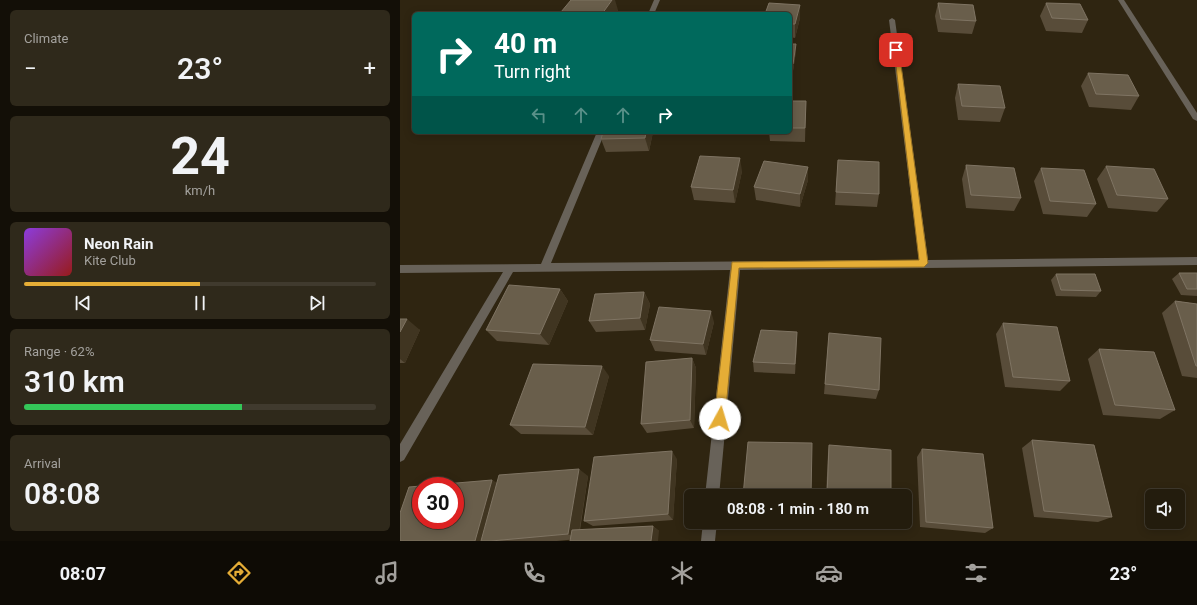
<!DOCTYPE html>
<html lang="en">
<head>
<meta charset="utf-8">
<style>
	body { margin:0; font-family:Roboto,sans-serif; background:#2f291b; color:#f1f3f6; height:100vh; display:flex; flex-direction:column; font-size:15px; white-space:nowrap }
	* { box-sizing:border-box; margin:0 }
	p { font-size:13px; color:#a3a19d }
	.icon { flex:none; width:22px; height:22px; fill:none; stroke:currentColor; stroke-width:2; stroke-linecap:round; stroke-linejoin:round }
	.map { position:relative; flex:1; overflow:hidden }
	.sheet { display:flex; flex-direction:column; gap:10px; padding:10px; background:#130f07; width:400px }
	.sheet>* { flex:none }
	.guide { position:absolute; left:12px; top:12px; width:380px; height:122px; border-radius:6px; box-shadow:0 2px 10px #0003,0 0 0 1px #403a2e; background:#00695c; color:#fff; overflow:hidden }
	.tools { position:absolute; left:745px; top:489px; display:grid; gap:8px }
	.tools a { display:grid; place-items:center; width:40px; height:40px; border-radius:6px; background:#231c0d; box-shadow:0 2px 10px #0003,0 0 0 1px #403a2e; font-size:20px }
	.speed { position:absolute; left:12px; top:477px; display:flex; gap:8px; font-size:20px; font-weight:700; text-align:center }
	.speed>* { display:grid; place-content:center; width:52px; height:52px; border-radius:50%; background:#231c0d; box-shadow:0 2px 10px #0003,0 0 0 1px #403a2e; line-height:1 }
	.speed .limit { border:6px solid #d22; background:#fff; color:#111 }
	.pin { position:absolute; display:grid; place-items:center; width:34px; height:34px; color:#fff; margin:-17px; border-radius:8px; box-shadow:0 2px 6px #0006 }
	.me { position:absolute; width:44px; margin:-22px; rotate:6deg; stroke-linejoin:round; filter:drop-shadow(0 0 3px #0008) }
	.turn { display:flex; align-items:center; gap:14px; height:84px; padding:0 16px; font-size:18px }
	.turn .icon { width:52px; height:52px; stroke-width:2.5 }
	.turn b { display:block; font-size:28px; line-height:34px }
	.lanes { display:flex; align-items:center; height:38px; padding:0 16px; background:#0003; justify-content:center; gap:20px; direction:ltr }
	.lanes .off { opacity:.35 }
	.big { font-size:30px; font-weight:600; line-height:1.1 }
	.sheet .card { flex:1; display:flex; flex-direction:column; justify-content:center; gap:6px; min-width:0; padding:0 14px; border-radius:6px; background:#2f291b }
	.sheet .dial { align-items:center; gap:0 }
	.dial b { font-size:52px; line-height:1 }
	.song { display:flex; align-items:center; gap:12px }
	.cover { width:48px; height:48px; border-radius:6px; background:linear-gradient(135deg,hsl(270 70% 55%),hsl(0 70% 35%)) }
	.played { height:4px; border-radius:2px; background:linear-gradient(90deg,#e5ad36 50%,#403a2e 50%) }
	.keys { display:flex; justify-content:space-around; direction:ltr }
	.heat { display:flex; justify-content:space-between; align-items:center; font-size:22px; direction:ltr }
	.charge { height:6px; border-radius:3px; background:linear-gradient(90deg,#34c759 62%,#403a2e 0) }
	.trip { position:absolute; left:284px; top:489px; width:228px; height:40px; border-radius:6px; background:#231c0d; box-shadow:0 2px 10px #0003,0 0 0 1px #403a2e; font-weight:600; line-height:40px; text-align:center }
	.dock { display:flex; height:64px; justify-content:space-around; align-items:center; background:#0e0b05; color:#a3a19d }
	.dock .icon { width:28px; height:28px }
	.dock .current { color:#e5ad36 }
	.dock b { font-size:18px; color:#f1f3f6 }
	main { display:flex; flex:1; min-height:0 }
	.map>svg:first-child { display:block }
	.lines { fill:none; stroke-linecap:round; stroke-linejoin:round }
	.street { fill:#686259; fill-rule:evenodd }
	.wall { fill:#584c39 }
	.shaded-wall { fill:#403521 }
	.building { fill:#695e4b; stroke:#7f7463; fill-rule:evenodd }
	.route { fill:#e5ad36; stroke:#957023 }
</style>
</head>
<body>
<main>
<section class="sheet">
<div class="card"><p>Climate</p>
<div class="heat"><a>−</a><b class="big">23°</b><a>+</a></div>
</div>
<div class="card dial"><b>24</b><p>km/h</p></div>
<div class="card">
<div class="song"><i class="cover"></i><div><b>Neon Rain</b><p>Kite Club</p></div></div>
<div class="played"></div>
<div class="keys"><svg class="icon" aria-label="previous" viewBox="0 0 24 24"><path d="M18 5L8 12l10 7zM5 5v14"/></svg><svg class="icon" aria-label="pause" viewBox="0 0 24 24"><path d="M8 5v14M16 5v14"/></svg><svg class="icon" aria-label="next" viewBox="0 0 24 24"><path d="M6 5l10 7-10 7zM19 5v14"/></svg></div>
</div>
<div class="card"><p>Range · 62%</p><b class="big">310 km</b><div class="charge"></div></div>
<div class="card"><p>Arrival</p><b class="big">08:08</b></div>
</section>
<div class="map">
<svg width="797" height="541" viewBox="0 0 797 541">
	<rect width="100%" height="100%" fill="#2f2511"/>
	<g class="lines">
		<g class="street">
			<path d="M254,0H260L254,14H248Z"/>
			<path d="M718,0H724L797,113V121L793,119Z"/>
			<path d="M492,18L495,20L528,260L797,257V265L340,270L319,496H305L330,270L113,272L4,460L0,462V444L103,272L0,273V265L141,264L197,132H205L151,263L519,260L489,20Z"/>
			<path d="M303,522H317L315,541H301Z"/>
		</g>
	</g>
	<g class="wall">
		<path d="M538,3L576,21L572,34L538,32L535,16Z"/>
		<path d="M646,3L688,20L682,33L646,31L640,16Z"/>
		<path d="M218,10L215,14H161V12Z"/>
		<path d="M390,14L400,18L395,38L390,37Z"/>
		<path d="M390,44H396V51L393,71H390Z"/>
		<path d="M688,73L739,96L731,110L689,107L681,86Z"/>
		<path d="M558,84L605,108L600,122L558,120L555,98Z"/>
		<path d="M390,101H406L405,142L370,141L369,132H390Z"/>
		<path d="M203,132H253L249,151L206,152L201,139Z"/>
		<path d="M438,160L479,194L477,207L435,205Z"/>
		<path d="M566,165L621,198L614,211L566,208L562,179Z"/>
		<path d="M706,166L768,199L757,212L708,208L697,179Z"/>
		<path d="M641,168L696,204L687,217L643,214L634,181Z"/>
		<path d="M342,171L335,203L294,200L291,187Z"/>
		<path d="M408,180L400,207L356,200L354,187Z"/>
		<path d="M779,273H797V296L781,295L772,279Z"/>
		<path d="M656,274L701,291L696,297L656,296L651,280Z"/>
		<path d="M160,289L168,301L149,345L97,341L86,330Z"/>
		<path d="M244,292L250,304L245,330L196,332L189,321Z"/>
		<path d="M775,301L797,304V378L782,376L762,313Z"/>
		<path d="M0,319L20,330L5,363H0Z"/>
		<path d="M314,322L306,355L255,351L250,340Z"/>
		<path d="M603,323L670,381L660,391L605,387L596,334Z"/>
		<path d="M429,333L479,390L476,399L424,394Z"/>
		<path d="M397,343L395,374L354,372L353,362Z"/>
		<path d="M699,349L775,410L760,419L703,415L688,359Z"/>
		<path d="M292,358L296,368L294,428L247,433L241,424Z"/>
		<path d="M209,376L193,435L121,434L110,425Z"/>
		<path d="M632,440L712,517L698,522L634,517L622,448Z"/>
		<path d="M429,445L491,496H426L428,453Z"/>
		<path d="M522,449L593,528L585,533L520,527L517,457Z"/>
		<path d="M277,459L273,520L193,526L184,521Z"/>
		<path d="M188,476L180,530L253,526L259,531L157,541H0L97,483Z"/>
		<path d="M341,522H411L410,528L344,527Z"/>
		<path d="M424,522H492V523L488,528Z"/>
	</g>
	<g class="shaded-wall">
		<path d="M212,0H215L218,10L215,14H202Z"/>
		<path d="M400,5V18L395,38V24Z"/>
		<path d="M396,44V51L393,71V64Z"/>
		<path d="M246,132H253L249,151L245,138Z"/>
		<path d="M340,158L342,171L335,203L333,190Z"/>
		<path d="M408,167V180L400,207V194Z"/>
		<path d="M160,289L168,301L149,345L140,334Z"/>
		<path d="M244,292L250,304L245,330L240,318Z"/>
		<path d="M311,311L314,322L306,355L303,344Z"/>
		<path d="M7,319L20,330L5,363L0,359V332Z"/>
		<path d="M397,332V343L395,374V364Z"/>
		<path d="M292,358L296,368L294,428L290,420Z"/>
		<path d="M202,366L209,376L193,435L185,427Z"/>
		<path d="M272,451L277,459L273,520L268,514Z"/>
		<path d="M179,469L188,476L178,539L168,534Z"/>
		<path d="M92,480L105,487L91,541H75Z"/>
		<path d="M253,526L259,531L258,541H251Z"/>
	</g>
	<g class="building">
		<path d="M171,0H212L202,14H184L161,12Z"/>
		<path d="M369,3L400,5L395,24H390V14H365Z"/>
		<path d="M538,3L573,5L576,21L541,19Z"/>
		<path d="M646,3L680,4L688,20L652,18Z"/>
		<path d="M390,44H396L393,64H390Z"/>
		<path d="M688,73L728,75L739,96L696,94Z"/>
		<path d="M558,84L600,86L605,108L562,106Z"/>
		<path d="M390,101H406L405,128H390Z"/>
		<path d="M203,132H246L245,138L201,139Z"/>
		<path d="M300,156L340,158L333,190L291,187Z"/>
		<path d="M438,160L479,162V194L436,192Z"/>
		<path d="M364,161L408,167L400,194L354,187Z"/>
		<path d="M566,165L614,168L621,198L571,195Z"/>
		<path d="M706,166L754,169L768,199L717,195Z"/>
		<path d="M641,168L684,170L696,204L650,201Z"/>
		<path d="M779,273H797V289H787Z"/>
		<path d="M656,274H695L701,291L661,290Z"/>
		<path d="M109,285L160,289L140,334L86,330Z"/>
		<path d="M244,292L240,318L189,321L195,294Z"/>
		<path d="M775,301L797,304V366H796Z"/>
		<path d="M259,307L311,311L303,344L250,340Z"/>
		<path d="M0,319H7L0,332Z"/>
		<path d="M603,323L657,327L670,381L613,377Z"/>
		<path d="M361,330L397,332L395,364L353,362Z"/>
		<path d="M429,333L481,338L479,390L425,384Z"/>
		<path d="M699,349L754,352L775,410L715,405Z"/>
		<path d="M292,358L290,420L241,424L246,362Z"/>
		<path d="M133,364L202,366L185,427L110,425Z"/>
		<path d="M632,440L694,445L712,517L644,511Z"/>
		<path d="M348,442L412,443L411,496H343Z"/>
		<path d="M429,445L491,450V496H427Z"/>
		<path d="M522,449L583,454L593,528L526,522Z"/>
		<path d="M272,451L268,514L184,521L194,457Z"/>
		<path d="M179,469L168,534L91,541H81L99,475Z"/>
		<path d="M92,480L75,541H0V513L9,487ZM21,486H55V520H21Z"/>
		<path d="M376,522H411V523Z"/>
		<path d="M480,522H492V523Z"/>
		<path d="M253,526L251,541H170L172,530Z"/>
	</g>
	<path class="route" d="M494,49L499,50L528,263L524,267L339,268L325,419L324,423L320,424L316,423L314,419L332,262L519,260Z"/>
</svg>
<div class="tools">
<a><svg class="icon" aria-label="sound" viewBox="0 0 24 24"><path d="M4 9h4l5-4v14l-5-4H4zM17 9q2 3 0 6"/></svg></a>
</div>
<div class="speed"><div class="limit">30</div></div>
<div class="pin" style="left:496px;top:50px;background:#d93025"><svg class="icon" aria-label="arrive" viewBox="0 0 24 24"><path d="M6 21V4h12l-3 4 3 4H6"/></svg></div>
<svg class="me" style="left:320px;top:419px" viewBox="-20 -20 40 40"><circle r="19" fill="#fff"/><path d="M0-13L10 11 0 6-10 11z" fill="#e5ad36"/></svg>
<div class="trip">08:08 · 1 min · 180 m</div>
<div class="guide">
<div class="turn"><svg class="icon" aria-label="right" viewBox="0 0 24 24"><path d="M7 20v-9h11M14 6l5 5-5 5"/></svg><div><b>40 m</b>Turn right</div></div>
<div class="lanes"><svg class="icon off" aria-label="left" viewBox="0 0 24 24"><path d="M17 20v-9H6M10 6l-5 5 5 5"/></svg><svg class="icon off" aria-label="ahead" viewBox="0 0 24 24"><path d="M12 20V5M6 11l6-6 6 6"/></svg><svg class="icon off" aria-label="ahead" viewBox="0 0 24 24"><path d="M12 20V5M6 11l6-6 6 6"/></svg><svg class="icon" aria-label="right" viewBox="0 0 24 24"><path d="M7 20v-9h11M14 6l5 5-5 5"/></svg></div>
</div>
</div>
</main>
<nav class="dock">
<b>08:07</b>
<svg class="icon current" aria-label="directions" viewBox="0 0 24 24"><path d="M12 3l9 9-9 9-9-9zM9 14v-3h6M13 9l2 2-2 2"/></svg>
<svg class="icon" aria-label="music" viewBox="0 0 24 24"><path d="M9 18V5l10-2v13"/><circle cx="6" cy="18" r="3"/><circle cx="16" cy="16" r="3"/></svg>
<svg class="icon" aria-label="phone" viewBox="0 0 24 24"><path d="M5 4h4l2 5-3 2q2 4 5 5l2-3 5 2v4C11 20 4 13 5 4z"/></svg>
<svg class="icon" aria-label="climate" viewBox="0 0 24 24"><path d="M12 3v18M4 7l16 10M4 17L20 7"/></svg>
<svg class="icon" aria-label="car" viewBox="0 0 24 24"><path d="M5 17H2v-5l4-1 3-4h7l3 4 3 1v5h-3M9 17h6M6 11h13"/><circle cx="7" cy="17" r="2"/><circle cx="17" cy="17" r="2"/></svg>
<svg class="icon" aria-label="filters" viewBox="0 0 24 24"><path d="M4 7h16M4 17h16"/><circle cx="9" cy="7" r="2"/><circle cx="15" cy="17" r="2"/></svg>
<b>23°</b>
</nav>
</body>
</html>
